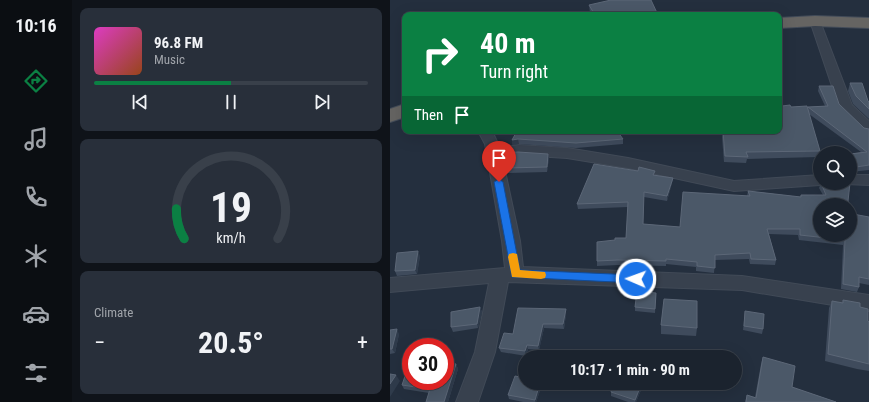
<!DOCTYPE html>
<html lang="en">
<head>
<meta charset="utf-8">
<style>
	body { margin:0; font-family:"Roboto Condensed",sans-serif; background:#282f3a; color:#f1f3f6; height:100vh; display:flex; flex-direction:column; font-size:15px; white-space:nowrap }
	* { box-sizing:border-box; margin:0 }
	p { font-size:13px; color:#a0a4aa }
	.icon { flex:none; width:22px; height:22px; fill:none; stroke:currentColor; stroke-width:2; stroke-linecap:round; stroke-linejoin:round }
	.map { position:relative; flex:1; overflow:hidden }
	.side { display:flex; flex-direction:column; gap:8px; padding:8px; background:#0f1319; width:318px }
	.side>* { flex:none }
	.banner { position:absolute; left:12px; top:12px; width:380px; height:122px; border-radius:8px; box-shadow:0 4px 16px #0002,0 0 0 1px #39404a; background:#0b8043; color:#fff; overflow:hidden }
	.controls { position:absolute; left:423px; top:146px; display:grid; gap:8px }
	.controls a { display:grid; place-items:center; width:44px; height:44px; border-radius:50%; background:#1b232e; box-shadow:0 4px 16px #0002,0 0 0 1px #39404a; font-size:20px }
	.speed { position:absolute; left:12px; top:338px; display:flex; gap:8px; font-size:20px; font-weight:700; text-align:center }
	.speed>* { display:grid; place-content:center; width:52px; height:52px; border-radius:50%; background:#1b232e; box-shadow:0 4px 16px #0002,0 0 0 1px #39404a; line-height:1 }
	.speed .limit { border:6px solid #d22; background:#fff; color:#111 }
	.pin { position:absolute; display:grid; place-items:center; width:34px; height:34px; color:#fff; margin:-41px -17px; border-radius:50% 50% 50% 0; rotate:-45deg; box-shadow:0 0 4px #0007 }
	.pin .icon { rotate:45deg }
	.me { position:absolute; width:44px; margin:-22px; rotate:272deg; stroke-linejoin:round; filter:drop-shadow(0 0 3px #0008) }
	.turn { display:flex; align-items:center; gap:14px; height:84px; padding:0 12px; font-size:18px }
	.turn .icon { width:52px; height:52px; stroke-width:2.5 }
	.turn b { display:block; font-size:28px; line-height:34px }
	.then { display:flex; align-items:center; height:38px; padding:0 12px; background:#0003; gap:8px; font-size:15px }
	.big { font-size:30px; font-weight:700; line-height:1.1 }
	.side .widget { flex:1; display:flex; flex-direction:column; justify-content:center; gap:6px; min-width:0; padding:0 14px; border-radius:8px; background:#282f3a }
	.side .dial { align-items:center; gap:0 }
	.dial svg { height:104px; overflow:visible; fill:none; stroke:#39404a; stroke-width:7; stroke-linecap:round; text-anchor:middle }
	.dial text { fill:#f1f3f6; stroke:none }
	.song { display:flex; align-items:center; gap:12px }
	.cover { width:48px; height:48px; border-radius:6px; background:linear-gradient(135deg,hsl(310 70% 55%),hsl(20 70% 35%)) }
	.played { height:4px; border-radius:2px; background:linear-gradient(90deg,#0b8043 50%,#39404a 50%) }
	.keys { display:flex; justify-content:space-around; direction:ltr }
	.heat { display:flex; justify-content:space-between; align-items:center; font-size:22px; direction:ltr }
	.trip { position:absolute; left:128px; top:350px; width:224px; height:40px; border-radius:20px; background:#1b232e; box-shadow:0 4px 16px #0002,0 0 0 1px #39404a; font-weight:700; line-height:40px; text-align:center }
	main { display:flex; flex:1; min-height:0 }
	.dock { display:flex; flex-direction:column; width:72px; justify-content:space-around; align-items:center; background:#0b0e12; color:#a0a4aa }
	.dock .icon { width:28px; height:28px }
	.dock .active { color:#0b8043 }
	.dock b { font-size:18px; color:#f1f3f6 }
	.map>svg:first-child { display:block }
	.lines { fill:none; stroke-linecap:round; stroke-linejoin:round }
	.minor-casing { stroke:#414a57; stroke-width:2 }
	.trunk-casing { stroke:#434c59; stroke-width:2 }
	.minor { fill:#38414e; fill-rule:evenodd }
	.trunk { fill:#656462; fill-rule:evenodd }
	.wall { fill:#3f4b5c }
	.shaded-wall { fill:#2f3b4b }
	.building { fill:#4b5868; stroke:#5c6777 }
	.route { fill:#1a73e8; stroke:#114b97 }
	.slow { fill:#f59e0b }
</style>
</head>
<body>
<main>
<nav class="dock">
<b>10:16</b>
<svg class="icon active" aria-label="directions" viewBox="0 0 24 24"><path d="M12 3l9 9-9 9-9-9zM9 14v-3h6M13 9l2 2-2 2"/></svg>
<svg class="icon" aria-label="music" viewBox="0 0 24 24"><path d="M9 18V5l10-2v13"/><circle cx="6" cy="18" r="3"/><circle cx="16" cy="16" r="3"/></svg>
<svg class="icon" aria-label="phone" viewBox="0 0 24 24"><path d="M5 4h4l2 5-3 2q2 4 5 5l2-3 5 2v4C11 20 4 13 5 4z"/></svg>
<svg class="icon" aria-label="climate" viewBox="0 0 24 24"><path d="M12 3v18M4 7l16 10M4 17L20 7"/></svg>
<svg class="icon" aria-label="car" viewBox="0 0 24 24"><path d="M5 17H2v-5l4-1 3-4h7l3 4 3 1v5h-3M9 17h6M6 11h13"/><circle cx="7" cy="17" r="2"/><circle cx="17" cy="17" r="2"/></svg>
<svg class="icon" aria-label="filters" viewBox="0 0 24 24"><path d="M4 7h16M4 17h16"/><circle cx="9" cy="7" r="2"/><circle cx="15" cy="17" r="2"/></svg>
</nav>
<section class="side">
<div class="widget">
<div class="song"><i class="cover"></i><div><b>96.8 FM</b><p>Music</p></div></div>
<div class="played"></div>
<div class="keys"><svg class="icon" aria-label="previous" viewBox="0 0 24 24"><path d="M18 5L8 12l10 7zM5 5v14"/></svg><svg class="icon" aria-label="pause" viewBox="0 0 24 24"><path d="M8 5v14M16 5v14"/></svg><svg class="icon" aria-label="next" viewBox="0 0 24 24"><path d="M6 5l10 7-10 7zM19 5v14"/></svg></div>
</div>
<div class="widget dial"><svg viewBox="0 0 100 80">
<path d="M14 69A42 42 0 1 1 86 69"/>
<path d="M14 69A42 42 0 0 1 8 46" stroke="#0b8043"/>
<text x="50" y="56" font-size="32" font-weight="700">19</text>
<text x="50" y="72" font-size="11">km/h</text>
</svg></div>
<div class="widget"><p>Climate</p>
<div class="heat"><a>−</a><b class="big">20.5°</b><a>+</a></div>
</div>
</section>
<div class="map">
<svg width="479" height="402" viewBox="0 0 479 402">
	<rect width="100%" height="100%" fill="#242f3e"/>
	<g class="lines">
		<g class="minor-casing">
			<g id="minor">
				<path d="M425,18L430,21L462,105L479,121V133L474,132L449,107L420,21Z"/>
				<path d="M88,131H102L110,148L129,145L177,148L238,158L344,181L430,175V183H436L430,185L344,191L238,168L177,158L129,155L112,157L130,241L133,267L352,276L479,295V311L352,290L118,282L105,352L88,402H66L85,352L99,283L0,292V278L115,268L112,241L95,144Z"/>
				<path d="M460,175H479V185L455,184L460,183Z"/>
			</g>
		</g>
		<g class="trunk-casing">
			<g id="trunk">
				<path d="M425,16L479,18V28L425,26L389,28V18Z"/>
				<path d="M15,104V117L0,122V109Z"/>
			</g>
		</g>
		<use href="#minor" class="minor"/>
		<use href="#trunk" class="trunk"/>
	</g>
	<g class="wall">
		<path d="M199,5L268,15H201L200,13Z"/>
		<path d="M460,83L479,102V119L463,104L458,91Z"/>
		<path d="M429,86L449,104L474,128L479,129V170L460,172V154L471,152L419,114L430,151L428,157L357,159L356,163L334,162L332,137L333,131H389L392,106L401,107L418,108V107L435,106L428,91Z"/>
		<path d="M127,131L233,139V144L186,148L129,144L122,145Z"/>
		<path d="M158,154L159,158L157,172L117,173L116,168Z"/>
		<path d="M248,171H265L264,175L283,178L282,183L277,201L254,197L253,224L290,227L357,196L358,191L410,197L411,195H433L429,188L431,183H460L458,201L463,214L479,217V285L469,283V287L467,292L451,289L453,245L409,240L408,235L379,234L386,260L385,265L360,264L359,259L325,260L324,273L306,271V267L276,264V266L228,265L207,266V261L225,240L236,238L238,207L188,209L187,204Z"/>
		<path d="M30,256L27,274L7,276L5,271Z"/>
		<path d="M266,293L265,313L245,311V307Z"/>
		<path d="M453,300L470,307L478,321L479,322V371L467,369L435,361L439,308L442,301L452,303Z"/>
		<path d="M90,307L92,312L88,328L63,332L61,327Z"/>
		<path d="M176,309V314L174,329L154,328L149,350L138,349L136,356L111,352L109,348L123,334Z"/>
		<path d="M355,311L373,329L372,334L353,330Z"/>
		<path d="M271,325L307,328L306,336L271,334Z"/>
		<path d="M0,330L9,334L5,353L0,354Z"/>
		<path d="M373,357L402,387L446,402H355L357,395L365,397L371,364Z"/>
		<path d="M66,364L68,369L58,402H36L39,393L14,389L12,385Z"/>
		<path d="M135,383H152V385L146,402H133L119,399L118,395Z"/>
		<path d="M249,385L251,390L246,402H238L221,396V392Z"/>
	</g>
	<g class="shaded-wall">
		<path d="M128,139L129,144L122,145V140Z"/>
		<path d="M158,154L159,158L157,172V167Z"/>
		<path d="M283,178L282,183L277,201V196Z"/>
		<path d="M28,251L30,256L27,274L25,270Z"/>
		<path d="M90,307L92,312L88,328L87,324Z"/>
		<path d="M176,309V314L174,329L173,324Z"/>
		<path d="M153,324L154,328L149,350L148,346Z"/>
		<path d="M7,329L9,334L5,353L2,349Z"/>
		<path d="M137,345L138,349L136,356L135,351Z"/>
		<path d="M66,364L68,369L58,402H54Z"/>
		<path d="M6,375L10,381L0,397V384Z"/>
		<path d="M150,383H152V385L146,402H145V400Z"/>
		<path d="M251,385V390L246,402H245Z"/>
	</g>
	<g class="building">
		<path d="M221,0H261L268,15H205L199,5Z"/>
		<path d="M460,83H472L478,101L479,102V109L466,96Z"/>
		<path d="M429,86H443L449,104L474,128L479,129V165L460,168V154L477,152L418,107L438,106Z"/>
		<path d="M389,95L392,106L400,105L401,107L417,106L430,151L356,152L358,157L335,156L333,131H389Z"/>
		<path d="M127,131H227L233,139L186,143L128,139L122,140Z"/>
		<path d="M128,152L158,154L157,167L116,168L115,153Z"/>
		<path d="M204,164L248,171L249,167L265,171L263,175L283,178L277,196L254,192L253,224L290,227L293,192L360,196L358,191L411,197V195H436L431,183H460L458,201L460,205H430V235H460V206L463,214L479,217V279L469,277V287L453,284L455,240L410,235V229H377L386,260L361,259L360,253L325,255V268L307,266V262L276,259V261L228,260L207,261V242L225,240V238H236L238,202L187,204Z"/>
		<path d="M28,251L25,270L5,271L7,253Z"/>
		<path d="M247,291L266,293L265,309L245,307Z"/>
		<path d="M274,299L307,301V328L271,325Z"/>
		<path d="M453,300L470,303V307L478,309V321L479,322V364L471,362L438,354L442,301L453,303Z"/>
		<path d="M90,307L87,324L61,327V312Z"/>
		<path d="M128,308L176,309L173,324H153L148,346L137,345L135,351L109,348L114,333L123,334Z"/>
		<path d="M355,311L374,314L373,329L354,326Z"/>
		<path d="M7,329L2,349H0V330Z"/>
		<path d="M373,357L405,366L402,387L446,402H356L357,395L366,398Z"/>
		<path d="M20,361H21V381H55V363L66,364L54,402H36L40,389L12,385Z"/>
		<path d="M0,374L6,375L0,384Z"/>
		<path d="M125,376L135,378V383H150L145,400L118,395Z"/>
		<path d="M224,383H248V384L251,385L245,400L221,392Z"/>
	</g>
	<path class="route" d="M109,179L113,182L130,270L246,275L250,276L251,279L250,282L246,283L122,277L104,182Z"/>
	<path class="slow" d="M123,253L127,254L130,270L155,272L156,275L155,278L151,279L122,277L118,257L119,254Z"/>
</svg>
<div class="controls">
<a><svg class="icon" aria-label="search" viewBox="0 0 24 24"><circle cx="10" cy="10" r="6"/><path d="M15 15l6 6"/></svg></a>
<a><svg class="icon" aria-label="layers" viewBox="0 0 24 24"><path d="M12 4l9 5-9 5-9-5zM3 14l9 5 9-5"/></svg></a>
</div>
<div class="speed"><div class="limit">30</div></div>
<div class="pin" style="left:109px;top:182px;background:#d93025"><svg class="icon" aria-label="arrive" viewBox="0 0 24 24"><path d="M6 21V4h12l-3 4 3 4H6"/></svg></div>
<svg class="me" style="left:246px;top:279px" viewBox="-20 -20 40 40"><circle r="17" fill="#1a73e8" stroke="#fff" stroke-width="3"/><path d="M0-11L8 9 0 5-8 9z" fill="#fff"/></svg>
<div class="trip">10:17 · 1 min · 90 m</div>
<div class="banner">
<div class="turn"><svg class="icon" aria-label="right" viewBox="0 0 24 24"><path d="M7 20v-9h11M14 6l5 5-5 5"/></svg><div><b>40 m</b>Turn right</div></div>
<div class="then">Then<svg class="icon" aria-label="arrive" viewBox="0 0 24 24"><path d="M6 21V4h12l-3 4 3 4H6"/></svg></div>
</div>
</div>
</main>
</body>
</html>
